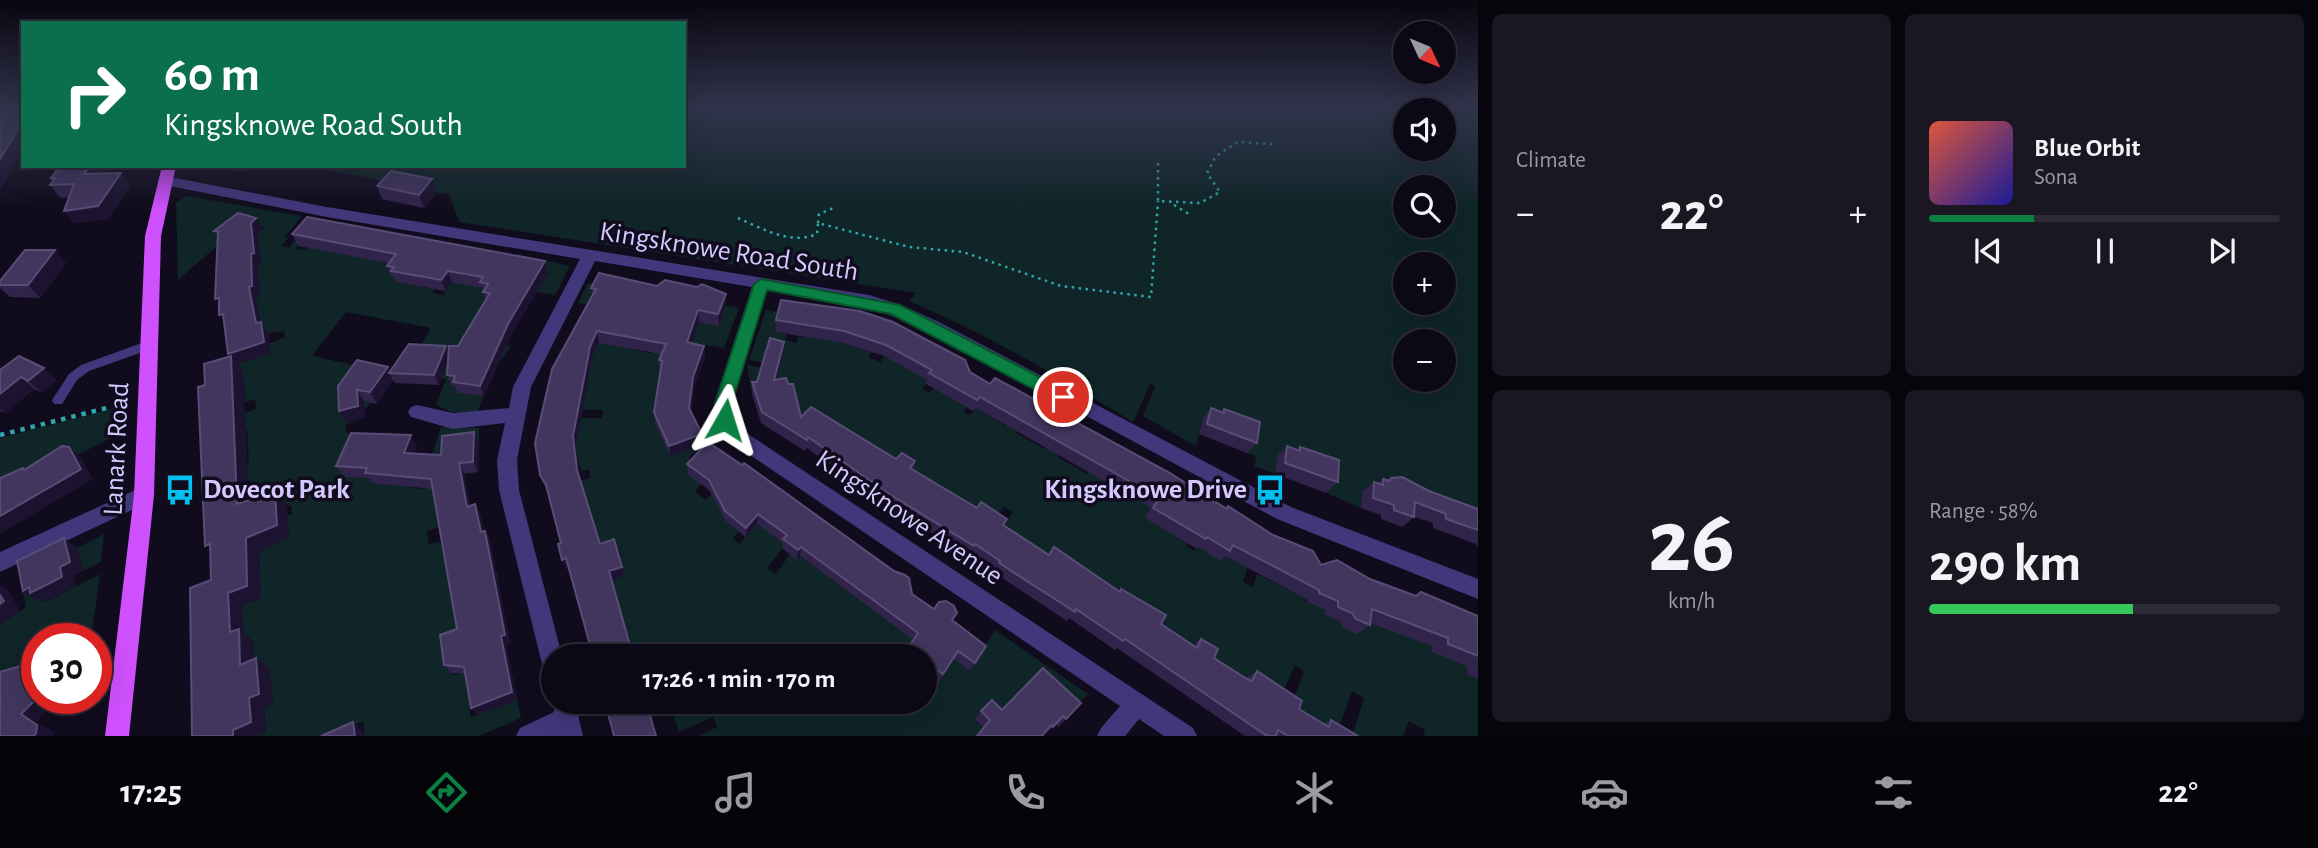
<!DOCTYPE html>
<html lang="en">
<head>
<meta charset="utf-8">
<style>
	body { margin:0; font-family:"Alegreya Sans",sans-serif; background:#1a1723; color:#f1f3f6; height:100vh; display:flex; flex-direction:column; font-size:26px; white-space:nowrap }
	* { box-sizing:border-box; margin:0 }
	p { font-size:23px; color:#9a9aa1 }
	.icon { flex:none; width:38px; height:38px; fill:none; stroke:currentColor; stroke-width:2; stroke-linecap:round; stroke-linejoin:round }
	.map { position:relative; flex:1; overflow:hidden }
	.sheet { display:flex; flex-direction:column; gap:14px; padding:14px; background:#07050c; width:840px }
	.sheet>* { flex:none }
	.top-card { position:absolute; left:21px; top:21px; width:665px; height:147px; border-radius:0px; box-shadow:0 7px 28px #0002,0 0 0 2px #2c2a35; background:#0b6e4f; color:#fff; overflow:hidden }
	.needle { width:46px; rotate:134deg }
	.tools { position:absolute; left:1393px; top:21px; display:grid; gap:14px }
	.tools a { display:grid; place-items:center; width:63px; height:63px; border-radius:50%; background:#0c0916; box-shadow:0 7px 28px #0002,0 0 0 2px #2c2a35; font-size:35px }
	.speed { position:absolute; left:21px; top:623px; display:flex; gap:14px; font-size:35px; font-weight:700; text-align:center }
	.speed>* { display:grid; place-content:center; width:91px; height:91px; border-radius:50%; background:#0c0916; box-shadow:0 7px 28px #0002,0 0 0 2px #2c2a35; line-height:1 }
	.speed .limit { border:10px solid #d22; background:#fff; color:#111 }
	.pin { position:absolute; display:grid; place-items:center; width:60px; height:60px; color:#fff; margin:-30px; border:4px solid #fff; border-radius:50%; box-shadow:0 2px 7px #0007 }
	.me { position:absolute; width:77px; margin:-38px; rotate:6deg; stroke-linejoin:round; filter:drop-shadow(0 0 5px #0008) }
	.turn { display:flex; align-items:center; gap:24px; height:147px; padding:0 28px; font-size:32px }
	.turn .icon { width:91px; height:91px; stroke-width:2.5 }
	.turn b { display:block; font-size:49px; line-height:60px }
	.big { font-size:52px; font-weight:700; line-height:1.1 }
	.sheet .widget { flex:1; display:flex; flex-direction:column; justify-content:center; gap:10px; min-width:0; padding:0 24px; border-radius:10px; background:#1a1723 }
	.sheet .dial { align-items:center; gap:0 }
	.dial b { font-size:91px; line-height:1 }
	.song { display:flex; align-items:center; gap:21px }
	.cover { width:84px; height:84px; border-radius:10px; background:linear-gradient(135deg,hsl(10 70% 55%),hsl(240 70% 35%)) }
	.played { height:7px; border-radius:4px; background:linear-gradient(90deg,#0b8043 30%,#2c2a35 30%) }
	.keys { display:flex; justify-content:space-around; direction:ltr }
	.heat { display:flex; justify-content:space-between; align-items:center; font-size:38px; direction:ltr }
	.charge { height:10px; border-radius:5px; background:linear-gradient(90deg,#34c759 58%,#2c2a35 0) }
	.sheet .tiles { flex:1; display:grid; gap:14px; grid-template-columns:repeat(2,1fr) }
	.trip { position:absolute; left:541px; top:644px; width:396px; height:70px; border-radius:35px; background:#0c0916; box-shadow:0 7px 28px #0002,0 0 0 2px #2c2a35; font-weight:700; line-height:70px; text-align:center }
	.menu { display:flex; height:112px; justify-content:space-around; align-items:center; background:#050409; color:#9a9aa1 }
	.menu .icon { width:49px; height:49px }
	.menu .active { color:#0b8043 }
	.menu b { font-size:32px; color:#f1f3f6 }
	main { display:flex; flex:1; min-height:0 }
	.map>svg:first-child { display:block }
	.green { fill:#0f2527; fill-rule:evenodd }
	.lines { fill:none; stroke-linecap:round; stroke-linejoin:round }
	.path-far1 { stroke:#2ea7ad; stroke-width:2.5; stroke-dasharray:2.5 4.5; stroke-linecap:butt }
	.path { stroke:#2ea7ad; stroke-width:4.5; stroke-dasharray:4.5 6; stroke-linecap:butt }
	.service { fill:#41377b; fill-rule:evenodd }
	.minor { fill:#41377b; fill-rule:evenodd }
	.primary { fill:#cf50fd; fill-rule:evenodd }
	.wall { fill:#30244b }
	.shaded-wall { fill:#1c1330 }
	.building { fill:#42365e; stroke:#594d77; stroke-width:2 }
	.route { fill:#0b8043; stroke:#07532c; stroke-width:2 }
	.labels { text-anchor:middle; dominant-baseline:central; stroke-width:7; stroke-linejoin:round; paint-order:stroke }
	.street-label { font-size:28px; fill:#d4c8fe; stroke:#100c1d }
	.poi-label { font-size:28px; font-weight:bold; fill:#d4c8fe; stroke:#100c1d; text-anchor:start }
</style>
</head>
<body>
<main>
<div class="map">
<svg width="1478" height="736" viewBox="0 0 1478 736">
	<rect width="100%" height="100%" fill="#100c1d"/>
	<g class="green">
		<path d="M684,108H1478V524L1362,492L1361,508L1327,493L1328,470L1277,457L1275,474L1254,466L1257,457L1247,453L1251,433L1203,419L1196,446L1143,416L1155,387L1150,384L1133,422C1061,378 987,334 909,301L916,293L459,222L450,195L310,166H684ZM1405,110H1444V149H1405ZM1405,187H1444V226H1405ZM1405,264H1444V303H1405ZM1405,341H1444V380H1405Z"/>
		<path d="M186,196L302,216L285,237L288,238L281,246L289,248L296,239L299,240L296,249L305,250L308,247L398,244L393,276L399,278L397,282L427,288L455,260L432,293L443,295L454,279L483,288L492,295L474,339L511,346L501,360L470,354L458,392L484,396L477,413L451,412L436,405L446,379L440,378L417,351L431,328L346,312L312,356L396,374L365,409L346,414L347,422L362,420L346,424V432L358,443L418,464L411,488L421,489L441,427L479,428V443L448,447L469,501L441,509L443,526L427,531L429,544L488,534L490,541L450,554L492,574L497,572L498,580L456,594L461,624L451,673L456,675L508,657L510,663L471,677L475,703L469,706L471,717L517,700L521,718L479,736H365L363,721L328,736H255L266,731L264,708L225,687L241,645L242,605L261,598L225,577L260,565L259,551L289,538L288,528L257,526L292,514L291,505L245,519L250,502V480L219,488L220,472L249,462L247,430L218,438L212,423L256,409L255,399L245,402L244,385L236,364L261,347L285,337L284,331L263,334L239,270L261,264V259L242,247L264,227L250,223L240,226L178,280L176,203Z"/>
		<path d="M517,254L570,266L555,295L537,292L547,273L496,288Z"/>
		<path d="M588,283L739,308L724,348L678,340L622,347L651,353L654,347L671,350L661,372L697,379L668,378L670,456L703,445L704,447L688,457L698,464L688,475L701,484L695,492L706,500L734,470L771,495L733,538L739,544L757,524L782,542L806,519L767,568L776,574L790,554L797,559L800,556L859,600L883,575L863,603L902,632L935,611L904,656H615L613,650L631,644L621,612L585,624L598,604L617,597L612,580L571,575L622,557L618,548L603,554L578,481L590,478L589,470L581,471L576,451L543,459L576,444L581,418H602L603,410L549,409L584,403L589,377L557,376L611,309L578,303Z"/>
		<path d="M766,310L778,312L775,332L787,334L785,340L796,343L799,336L804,337L809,317L854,346L871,352L869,358L881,362L884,356L942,365L922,389L929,393L934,388L962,405L969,404L963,412L970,415L976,408L1006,426L1022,406L1030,412L1015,432L1044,449L1052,438L1073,436L1058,457L1087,474L1095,462L1204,511L1186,546L1195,551L1201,541L1237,563L1251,538L1256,541L1243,582L1253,587L1257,574L1296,593L1304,565L1309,568L1305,601L1316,606L1326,605L1325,615L1339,621L1362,590L1467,660L1468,675L1478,679V736H1424L1425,730L1409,721L1403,736H1352L1364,698L1352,691L1336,736H1278L1304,672L1295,665L1278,704L1120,650L1001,538L984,562L980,560L1013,512L1004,507L988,528L784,419L773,430L760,417L785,389L752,394L747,365L778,371L779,366L749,360Z"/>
		<path d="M115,408L113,437L0,494V438Z"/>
		<path d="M104,534L101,562L83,571L77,548Z"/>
		<path d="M31,570L45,602L100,574L91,639H37V674L0,727V624L26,607L20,576Z"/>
		<path d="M995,630L1088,694L1072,711L1012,701L1044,736H1015L984,728L977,736H698L717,727L713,717L679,732L669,702H924V671L939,681L965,641L970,670Z"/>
	</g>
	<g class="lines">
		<g class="path-far1">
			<path d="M1158,163V201L1200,203L1220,192L1207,173L1216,156L1238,142L1273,144"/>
			<path d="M1174,205L1189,214"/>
			<path d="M738,218C763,229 790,245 817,234L818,223L909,247L963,252L1061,286L1151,297L1158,201"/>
			<path d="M818,223L819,214L836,207"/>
		</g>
		<path class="path" d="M0,435L130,402"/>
		<path class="service" d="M150,340L154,342L156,345L154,348L89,371L77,380L62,404H54L52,400L69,374L81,365Z"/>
		<g class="minor">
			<path d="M165,176L327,207L869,295L901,305L939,322L1291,507L1478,579V599L1277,519L927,330L869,307L767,290L732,403L734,418L742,430L1193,728L1197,736H1164L1139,719L1125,736H1097L1101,728L1120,706L728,440L716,420L714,403L752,287L595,261L531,387L517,460L519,490L562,656H553V675L545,672L542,664L499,490L497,460L505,423L453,429L411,417L408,412L411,407L417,405L453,413L509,408L513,387L580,259L327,217L160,184L158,181Z"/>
			<path d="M144,486L151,489L154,495L151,501L0,572V552Z"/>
			<path d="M553,698V702H575L583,736H516L520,728L554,712Z"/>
		</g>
		<path class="primary" d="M162,166H176L161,236L154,495L129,736H105L134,495L145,236Z"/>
	</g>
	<g class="wall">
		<path d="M60,166H107L108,167L103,174L121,173L130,186L108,219L75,223L64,211L69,197L61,198L50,185L53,180L51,178Z"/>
		<path d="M377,186L437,192L424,208L382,199Z"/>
		<path d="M292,234L545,261L548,273L511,335L484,396L457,393L455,386H452L447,375L448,363L439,385L395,383L393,380L377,404L364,401L365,417L346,422L339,411L338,386L448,352L458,346L486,300L482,288L452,282L446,291L396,282L394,277H392L387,266L389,263L298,246Z"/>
		<path d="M66,263L40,298L10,297L0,288V281Z"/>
		<path d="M591,288L726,306L719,326L699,322L691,343L704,346L705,357L694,388L691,411L702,434L703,445L670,456L655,423L654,412L660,372L659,360L661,354L599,343L592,358L576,447L580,480L600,544L624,576L612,580L569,568L566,569L561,543L548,492L540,475L593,296Z"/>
		<path d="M781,300L970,372L1226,508L1228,506L1321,565L1370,579L1416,596L1478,616V679L1468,675L1467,666L1432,652V646L1370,623V625L1357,634L1343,628L1339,621L1325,615L1326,610L1307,602V599L1225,556L1220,561L1199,547L1197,549L1145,518L1151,508L976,408L973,411L926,384L927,380L884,356L843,343L775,332L776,320Z"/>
		<path d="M784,342L783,354L776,379L788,384L801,417L896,459L915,461L913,469L977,508L1007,519L1004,526L1049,555L1119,592L1121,589L1161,624L1194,645L1201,639L1214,658L1246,678L1257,671L1299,709L1323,724L1331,720L1358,736H1245L1117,648L1115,650L1069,618L1067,621L993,572L995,570L970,554L969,556L886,505L807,448L805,451L761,423L752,394V382H757Z"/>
		<path d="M0,370L57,380L41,392L34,389L5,413L0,411Z"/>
		<path d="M1211,408L1222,412L1224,409L1257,443L1247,453L1199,434L1203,419Z"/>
		<path d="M474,432L479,443L478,472L464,474L470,506L480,514L484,531L490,541L510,643L506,645L517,700L477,715L471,708L465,674L451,673L444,665L457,629L433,489L372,483L369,478L344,477L336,466L417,446L414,453L441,455Z"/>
		<path d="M1287,446L1297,450L1300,447L1338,482L1326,493L1275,474L1277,456Z"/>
		<path d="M687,464L912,594L934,609L953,621L986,646L970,671L954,659L939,682L924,671V656H904L908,648L913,640L800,556L797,560L783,549V543L757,524L746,537L726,521L709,490L688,475Z"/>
		<path d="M1391,478L1478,509V547L1476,544L1433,528V523L1414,517L1402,527L1381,519V515L1361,508L1362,492L1374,482L1378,483L1383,479L1387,480Z"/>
		<path d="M1043,668L1066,719L1058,727L1056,724L1045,734L1044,733L984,728L975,719L981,711L1002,710Z"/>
	</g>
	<g class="shaded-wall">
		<path d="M23,121V150L0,190V159Z"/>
		<path d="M90,166H107L108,167L94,187L84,174Z"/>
		<path d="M231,166H254L236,174Z"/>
		<path d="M121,173L130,186L108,219L75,223L64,211Z"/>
		<path d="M432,179L437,192L424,208L419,195Z"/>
		<path d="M256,218L263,229L258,234L261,264L258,265L260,297L256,298L261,322L268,333L271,353L238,364L243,371L250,517L237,504L231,358L228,354L256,323L249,287L251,223Z"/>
		<path d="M55,250L66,263L40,298L28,285Z"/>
		<path d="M545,261L548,273L511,335L484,396L480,386L508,324Z"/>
		<path d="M448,271L452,282L446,291L441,280Z"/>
		<path d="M726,294V306L719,326L718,314Z"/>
		<path d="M698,310L699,322L688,354L687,342Z"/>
		<path d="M597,331L599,343L592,358L576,447L580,480L577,470L573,436L590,347Z"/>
		<path d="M784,342L783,354L773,391L774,380Z"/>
		<path d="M446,346L450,357L439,385L434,375Z"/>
		<path d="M704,346L705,357L694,388L690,419L689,408L693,377Z"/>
		<path d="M388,367L392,373H389L393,380L377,404L370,392Z"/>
		<path d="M44,368L57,380L41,392L28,381Z"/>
		<path d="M21,377L34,389L5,413L0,409V394Z"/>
		<path d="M357,390L364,401L365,417L346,422L339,411Z"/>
		<path d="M474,432L479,443L478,472L473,462Z"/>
		<path d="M702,434L703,445L670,456L669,446Z"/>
		<path d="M411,435L417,446L410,464L404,453Z"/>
		<path d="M69,447L81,457L93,479L0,534V516Z"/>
		<path d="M459,463L464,474L472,517L467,507Z"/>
		<path d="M275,492L287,505L289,538L259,551L261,598L242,605L244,633L253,641L254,675L240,665L230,632L228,593L246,538Z"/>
		<path d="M475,504L480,514L486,542L481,532Z"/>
		<path d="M758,514L757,524L746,537V528Z"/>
		<path d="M485,531L490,541L510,643L506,645L517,700L477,715L471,708L501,636Z"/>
		<path d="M64,538L77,548L83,571L74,576L76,586L44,602L39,599L37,600L23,591L60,567Z"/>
		<path d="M801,547L800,556L797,560L798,550Z"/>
		<path d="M566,558L569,568L566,569L562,560Z"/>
		<path d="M622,567L624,576L612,580L609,571Z"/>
		<path d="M0,585L8,589L20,611L0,624Z"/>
		<path d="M256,658L270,669L273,704L264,708L266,732L255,736H233V730L249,698Z"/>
		<path d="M37,698H60L37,722L54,732L53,736H33L21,714Z"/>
		<path d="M353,722L364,732L365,736H355Z"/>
	</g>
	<g class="building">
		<path d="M23,110V121L0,159V112Z"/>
		<path d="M60,166H90L84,174L121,173L98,206L64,211L74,184L50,185L55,178H51Z"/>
		<path d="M391,171L432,179L419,195L377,186Z"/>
		<path d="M238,213L256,218L251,223L254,253L251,254L252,286L249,287L256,323L261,322L264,342L228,354L223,314L219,315V298L215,299L218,232L214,231Z"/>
		<path d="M307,217L545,261L508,324L480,386L453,382L455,376L447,375L449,346H458L490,293L483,292L488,284L480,282L483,277L448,271L441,280L391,271L394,267L387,266L396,254L292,234Z"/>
		<path d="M25,250H55L28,285H0V281Z"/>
		<path d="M599,273L657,286L665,280L697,287L702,284L726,294L718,314L698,310L687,342L704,346L693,377L689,408L702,434L669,446L654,412L662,361L659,360L666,344L597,331L590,347L573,436L577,470L600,544L614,539L622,567L609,571L633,656H593L566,558L562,560L558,544L561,543L546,485L540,475L535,443L552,369L596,289L591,288Z"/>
		<path d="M781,300L860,311L893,322L965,360L970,372L990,384L995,378L1170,473L1227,509L1228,506L1273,535L1313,551L1321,565L1337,560L1370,579L1416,596L1421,592L1478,616V656L1448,644V638L1372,609L1370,625L1356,619L1352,613L1338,607V601L1319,593V590L1233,545L1230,551L1207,537L1206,539L1153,508L1159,498L980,397L977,400L929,373L932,370L886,345L844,331L776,320Z"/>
		<path d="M770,338L784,342L774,380L786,378L788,384H793L801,417L811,407L896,459L902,453L915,461L910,468L977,508L981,502L1007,519L1003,525L1049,555L1054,547L1120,592L1121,589L1166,615L1161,624L1197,648L1201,639L1218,649L1214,658L1247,679L1252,681L1257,671L1302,701L1299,709L1329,727L1331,720L1358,736H1288L1278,730L1276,736H1267L1125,639L1123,641L1076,609L1075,612L999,563L1000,561L975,544L974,546L889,494L808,437L807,440L762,412L752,382H757Z"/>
		<path d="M409,344L446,346L434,375L389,373Z"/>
		<path d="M19,356L44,368L28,381L21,377L0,394V370Z"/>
		<path d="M231,356L237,504L275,492L277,525L246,538L247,586L228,593L230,632L239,629L240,665L256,658L259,694L249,698L251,722L233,730V736H192L190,588L211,580L210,544L205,546L198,387L205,385L204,364Z"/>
		<path d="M357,360L388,367L370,392L357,390L358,406L339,411L338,386Z"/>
		<path d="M1211,408L1224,413V409L1260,422L1257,443L1207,424Z"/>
		<path d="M474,432L473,462L459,463L467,507L475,504L481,532L485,531L505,635L501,636L512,692L471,708L464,667L444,665L440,635L457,629L431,479L365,473L367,468L336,466L351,433L411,435L404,453L441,455L442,436Z"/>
		<path d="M708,442L742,465L744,463L894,571L905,575L909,578L912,594L934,609L939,602L946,601L954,606L957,613L952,620L986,646L975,663L958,651L943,674L924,660V656H919L908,648L918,633L801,547L798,550L783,539L787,535L758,514L746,528L725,511L709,480L687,464Z"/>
		<path d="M62,446L69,447L81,469L0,516V478L23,468L24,470Z"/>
		<path d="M1287,446L1300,451V447L1339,460L1338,482L1285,463Z"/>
		<path d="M1402,477L1429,491L1478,509V530L1446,519V514L1415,502L1414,517L1394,510V505L1373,498L1374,482L1383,485V479L1390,481L1391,478Z"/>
		<path d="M64,538L70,562L60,567L62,577L30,593L29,587L23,591L17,561Z"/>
		<path d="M0,595L4,601L0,604Z"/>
		<path d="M37,661V698L21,714L37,725L36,734L33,736H0V672Z"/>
		<path d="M1043,668L1081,703L1066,719L1063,716L1053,727L1051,725L1042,736H977L990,720L981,711L992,700L1002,710Z"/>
		<path d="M605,702H646L656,736H614Z"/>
		<path d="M353,722L355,736H321Z"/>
	</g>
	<linearGradient id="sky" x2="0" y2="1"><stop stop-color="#090710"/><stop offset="0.51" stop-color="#31344c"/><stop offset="1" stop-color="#31344c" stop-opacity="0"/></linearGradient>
	<rect width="1478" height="211" fill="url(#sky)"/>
	<path class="route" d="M761,279L900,305L1069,392L1072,397L1069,402H1058L891,314L767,290L732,403L734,420L725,427L719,425L715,403L754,284Z"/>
	<defs>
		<g id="bus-bare" transform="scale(2.415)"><path d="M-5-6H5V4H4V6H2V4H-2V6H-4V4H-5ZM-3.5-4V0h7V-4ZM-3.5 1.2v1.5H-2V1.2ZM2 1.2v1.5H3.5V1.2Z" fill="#03bff0" stroke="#100c1d" stroke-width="2.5" paint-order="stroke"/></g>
	</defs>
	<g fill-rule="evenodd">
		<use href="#bus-bare" x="180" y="490"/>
		<use href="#bus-bare" x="1270" y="490"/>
	</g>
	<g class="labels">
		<g class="street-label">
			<text transform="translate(729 252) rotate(9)">Kingsknowe Road South</text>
			<text transform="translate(117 449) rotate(-87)">Lanark Road</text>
			<text transform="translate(909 518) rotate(34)">Kingsknowe Avenue</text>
		</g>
		<g class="poi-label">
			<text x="203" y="490">Dovecot Park</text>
			<text x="1247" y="490" text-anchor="end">Kingsknowe Drive</text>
		</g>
	</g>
</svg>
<div class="tools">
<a><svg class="needle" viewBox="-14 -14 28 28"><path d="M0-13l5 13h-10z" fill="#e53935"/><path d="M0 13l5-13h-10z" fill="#9a9aa1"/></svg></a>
<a><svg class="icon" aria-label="sound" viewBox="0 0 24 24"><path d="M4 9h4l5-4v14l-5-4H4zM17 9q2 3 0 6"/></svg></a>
<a><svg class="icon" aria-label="search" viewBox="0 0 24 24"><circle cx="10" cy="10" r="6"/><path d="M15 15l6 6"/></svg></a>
<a>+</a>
<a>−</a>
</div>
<div class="speed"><div class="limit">30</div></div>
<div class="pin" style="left:1063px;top:397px;background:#d93025"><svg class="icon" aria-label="arrive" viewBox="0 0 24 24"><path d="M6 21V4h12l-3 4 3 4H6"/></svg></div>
<svg class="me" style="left:725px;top:420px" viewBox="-20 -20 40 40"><path d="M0-17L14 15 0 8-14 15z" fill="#0b8043" stroke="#fff" stroke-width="4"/></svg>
<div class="trip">17:26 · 1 min · 170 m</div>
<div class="top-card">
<div class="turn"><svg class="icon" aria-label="right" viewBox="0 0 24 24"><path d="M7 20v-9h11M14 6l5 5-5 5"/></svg><div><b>60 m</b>Kingsknowe Road South</div></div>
</div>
</div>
<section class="sheet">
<div class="tiles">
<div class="widget"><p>Climate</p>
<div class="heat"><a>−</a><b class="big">22°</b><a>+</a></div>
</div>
<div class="widget">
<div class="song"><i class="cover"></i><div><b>Blue Orbit</b><p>Sona</p></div></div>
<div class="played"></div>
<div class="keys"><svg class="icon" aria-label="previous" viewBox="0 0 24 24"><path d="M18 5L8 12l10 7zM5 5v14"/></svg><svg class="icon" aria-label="pause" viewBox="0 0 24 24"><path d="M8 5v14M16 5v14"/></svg><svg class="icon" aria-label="next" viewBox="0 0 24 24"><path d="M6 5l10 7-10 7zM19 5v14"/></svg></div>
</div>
<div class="widget dial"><b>26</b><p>km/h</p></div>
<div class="widget"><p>Range · 58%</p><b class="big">290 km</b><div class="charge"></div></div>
</div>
</section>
</main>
<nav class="menu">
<b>17:25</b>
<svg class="icon active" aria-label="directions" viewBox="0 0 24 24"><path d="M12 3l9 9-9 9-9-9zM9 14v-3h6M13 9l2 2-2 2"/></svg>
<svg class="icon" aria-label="music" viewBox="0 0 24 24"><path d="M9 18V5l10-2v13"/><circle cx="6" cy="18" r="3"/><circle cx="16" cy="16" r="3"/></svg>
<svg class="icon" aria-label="phone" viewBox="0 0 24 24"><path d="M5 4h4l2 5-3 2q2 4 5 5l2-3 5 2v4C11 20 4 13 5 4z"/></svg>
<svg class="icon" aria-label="climate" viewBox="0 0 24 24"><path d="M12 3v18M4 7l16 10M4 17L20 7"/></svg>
<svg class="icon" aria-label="car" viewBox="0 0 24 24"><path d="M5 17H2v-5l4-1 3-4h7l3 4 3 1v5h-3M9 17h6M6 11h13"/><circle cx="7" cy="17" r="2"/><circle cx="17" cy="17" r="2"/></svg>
<svg class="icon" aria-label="filters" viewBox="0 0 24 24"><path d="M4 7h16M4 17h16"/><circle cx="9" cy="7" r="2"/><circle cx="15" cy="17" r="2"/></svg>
<b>22°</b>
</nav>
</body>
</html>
